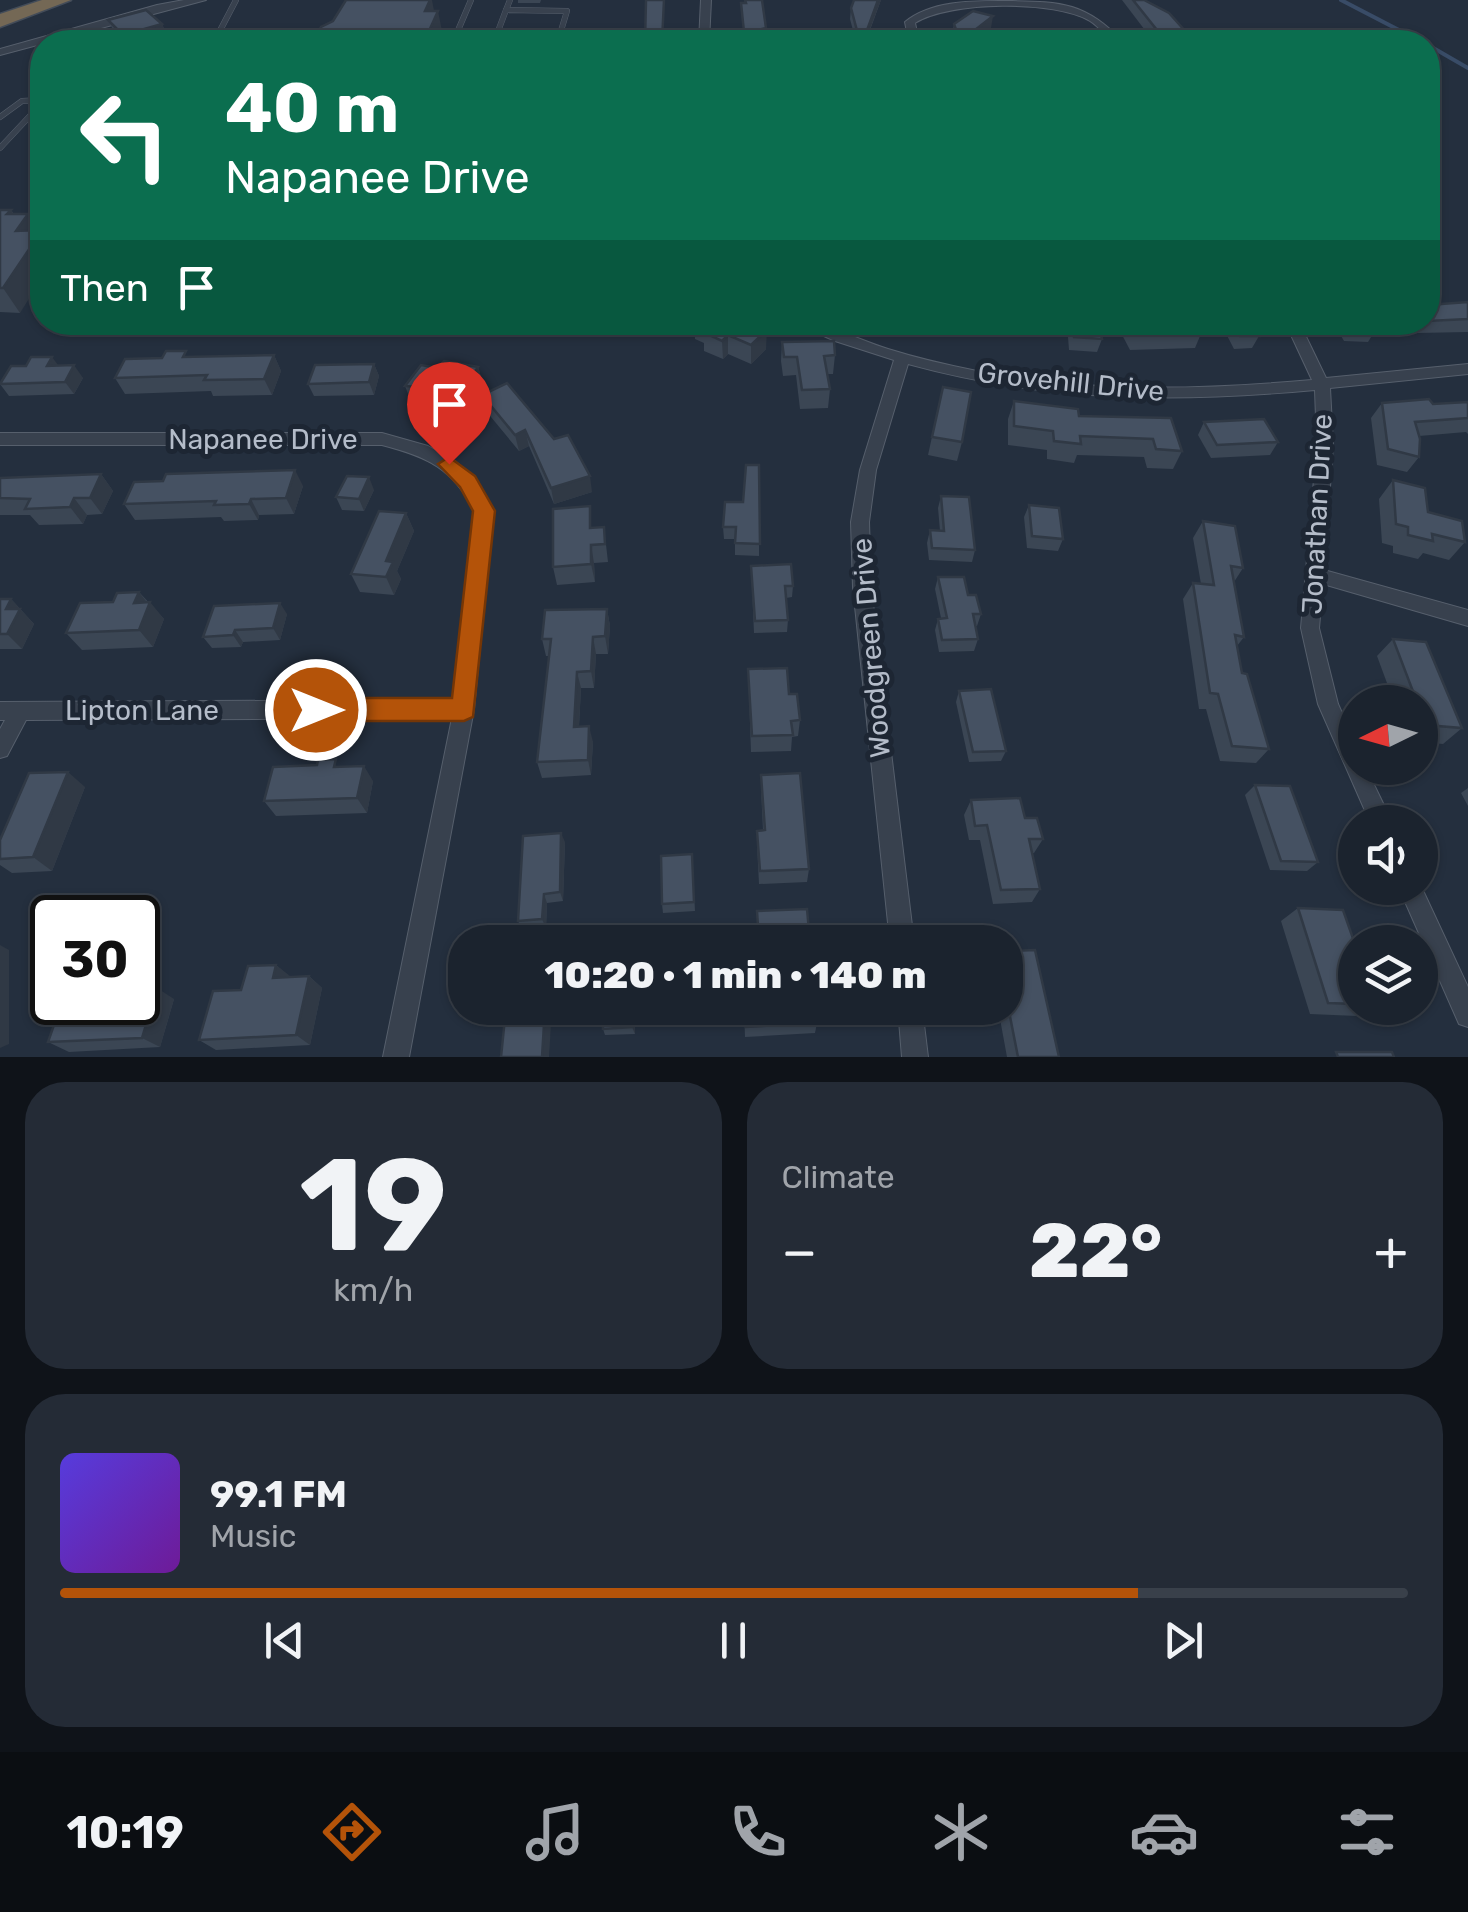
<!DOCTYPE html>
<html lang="en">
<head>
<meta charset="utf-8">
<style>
	body { margin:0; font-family:Rubik,sans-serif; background:#242b36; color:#f1f3f6; height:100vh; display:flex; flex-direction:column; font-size:38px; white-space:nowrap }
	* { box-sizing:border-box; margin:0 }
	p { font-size:32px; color:#a0a4aa }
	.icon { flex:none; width:55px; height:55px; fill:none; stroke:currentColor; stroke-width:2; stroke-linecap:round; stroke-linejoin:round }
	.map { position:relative; height:1057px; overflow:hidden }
	.sheet { display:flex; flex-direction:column; gap:25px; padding:25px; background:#0f1319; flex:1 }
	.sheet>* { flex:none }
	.hud { position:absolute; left:30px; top:30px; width:1410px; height:305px; border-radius:40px; box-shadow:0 2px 8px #0004,0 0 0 2px #39404a; background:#0b6e4f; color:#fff; overflow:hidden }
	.needle { width:65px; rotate:265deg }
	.fabs { position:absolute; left:1338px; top:685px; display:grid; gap:20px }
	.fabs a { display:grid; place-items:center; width:100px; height:100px; border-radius:50%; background:#1b232e; box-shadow:0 2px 8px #0004,0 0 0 2px #39404a; font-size:50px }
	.speed { position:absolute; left:30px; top:895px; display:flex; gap:20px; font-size:50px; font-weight:700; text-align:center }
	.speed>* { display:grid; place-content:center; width:130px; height:130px; border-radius:50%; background:#1b232e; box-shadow:0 2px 8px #0004,0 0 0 2px #39404a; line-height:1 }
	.speed .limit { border:5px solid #111; border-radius:15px; background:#fff; color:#111 }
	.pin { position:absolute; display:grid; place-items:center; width:85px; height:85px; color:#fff; margin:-102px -42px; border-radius:50% 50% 50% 0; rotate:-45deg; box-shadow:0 0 10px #0007 }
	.pin .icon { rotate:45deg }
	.me { position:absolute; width:110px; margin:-55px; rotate:90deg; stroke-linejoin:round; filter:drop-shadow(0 0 8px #0008) }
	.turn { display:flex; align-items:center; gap:35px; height:210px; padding:0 30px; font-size:45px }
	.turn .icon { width:130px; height:130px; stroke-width:2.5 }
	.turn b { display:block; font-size:70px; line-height:85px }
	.then { display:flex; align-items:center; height:95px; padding:0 30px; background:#0003; gap:20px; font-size:38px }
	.big { font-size:75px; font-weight:800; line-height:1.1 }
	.sheet .widget { flex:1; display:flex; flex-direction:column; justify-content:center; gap:15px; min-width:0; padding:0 35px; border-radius:40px; background:#242b36 }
	.sheet .dial { align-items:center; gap:0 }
	.dial b { font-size:130px; line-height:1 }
	.song { display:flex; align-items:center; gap:30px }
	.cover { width:120px; height:120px; border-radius:15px; background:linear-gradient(135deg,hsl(250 70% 55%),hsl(280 70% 35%)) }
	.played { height:10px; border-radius:5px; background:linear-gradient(90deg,#b45309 80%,#39404a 80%) }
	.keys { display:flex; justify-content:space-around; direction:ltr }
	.heat { display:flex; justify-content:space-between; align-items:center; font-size:55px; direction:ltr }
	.sheet .tiles { flex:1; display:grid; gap:25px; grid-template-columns:1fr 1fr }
	.widget:last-child { grid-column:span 2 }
	.trip { position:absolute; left:448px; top:925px; width:575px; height:100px; border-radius:40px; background:#1b232e; box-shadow:0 2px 8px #0004,0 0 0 2px #39404a; font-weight:800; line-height:100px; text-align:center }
	.tabs { display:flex; height:160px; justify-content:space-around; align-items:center; background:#0b0e12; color:#a0a4aa }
	.tabs .icon { width:70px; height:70px }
	.tabs .current { color:#b45309 }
	.tabs b { font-size:45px; color:#f1f3f6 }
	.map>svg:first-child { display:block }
	.green { fill:#263c3f }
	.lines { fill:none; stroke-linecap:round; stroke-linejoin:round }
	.stream { stroke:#394c67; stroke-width:4 }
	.lane-casing { stroke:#565f6c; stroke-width:6 }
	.street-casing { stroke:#565f6c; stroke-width:2 }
	.highway-casing { stroke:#434c59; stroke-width:3 }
	.lane { stroke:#38414e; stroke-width:5 }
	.street { fill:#38414e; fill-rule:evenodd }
	.highway { fill:#746855; fill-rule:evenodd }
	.wall { fill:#3b4654 }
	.shaded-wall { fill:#303945 }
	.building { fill:#455162; stroke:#303945; stroke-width:2.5 }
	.route { fill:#b45309; stroke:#753606; stroke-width:2.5 }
	.labels { text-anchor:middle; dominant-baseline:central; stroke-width:10; stroke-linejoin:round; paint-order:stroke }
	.street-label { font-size:28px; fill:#b4bcc9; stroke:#1d2633 }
</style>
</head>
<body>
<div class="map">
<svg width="1468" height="1057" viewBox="0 0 1468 1057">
	<rect width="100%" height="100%" fill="#242f3e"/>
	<path class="green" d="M303,322H592L601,334L292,337Z"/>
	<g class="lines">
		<g class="stream">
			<path d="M1341,0L1422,42"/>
			<path d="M1428,45L1468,68"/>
		</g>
		<g class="lane-casing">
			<g id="lane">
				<path d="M506,10L567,11L560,34H497Z"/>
				<path d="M506,10L510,0"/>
				<path d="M214,42L236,0"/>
				<path d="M453,42L471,0"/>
				<path d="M0,117L22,101L42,100"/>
				<path d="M0,148L42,103"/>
			</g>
		</g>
		<g class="street-casing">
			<g id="street">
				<path d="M184,0H206L0,55V49L157,5Z"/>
				<path d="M701,0H711L709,42H699Z"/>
				<path d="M1007,1C1059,2 1085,1 1123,42H1113C1106,36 1098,26 1090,21C1056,0 949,1 915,23L919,42H909L905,22C932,0 974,1 1007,1Z"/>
				<path d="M793,322C826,322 856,339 888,349C917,358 947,365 977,371C1088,393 1199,390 1312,380L1285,322H1299L1326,378L1468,364V374L1330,388L1333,445L1324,570L1468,610V626L1323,584L1319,628L1338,704L1355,742V768H1366L1392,822H1370L1318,704L1301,628L1317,445L1315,390C1172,403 1047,402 908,364L876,470L869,522L871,587L914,942H890L853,587L851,522L860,470L894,360L835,341Z"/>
				<path d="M0,433H382L428,446L455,461L474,478L493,511L474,709L409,1057H383L452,718L26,720L7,756L0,758V729L5,720H0V702L455,700L475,511C452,468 428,457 382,445H0Z"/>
				<path d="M1420,884L1468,987V1027L1459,1024L1399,888H1420Z"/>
				<path d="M898,1008H922L928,1057H902Z"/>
			</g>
		</g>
		<g class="highway-casing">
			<path id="highway" d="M42,0H71L0,27V14Z"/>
		</g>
		<use href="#lane" class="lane"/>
		<use href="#street" class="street"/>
		<use href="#highway" class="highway"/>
	</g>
	<g class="wall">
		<path d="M518,0H541L540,3H518Z"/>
		<path d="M744,0H762L766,28V40H762V42H744L741,3H745Z"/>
		<path d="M881,0L869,33L880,42H856L850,19L851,8Z"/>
		<path d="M1122,0H1133L1195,42H1154Z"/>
		<path d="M108,20L162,24L170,42H119Z"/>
		<path d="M954,24L991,28L977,38L979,42H955L952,35Z"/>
		<path d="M0,210H11L14,214L20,313L0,312Z"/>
		<path d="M1468,302V332L1417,333L1408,322H1428V305Z"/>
		<path d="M694,322H749L766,349L751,364L728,354L723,359L704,351V343L695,339Z"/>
		<path d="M939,322H966L962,334L938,328Z"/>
		<path d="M1044,322H1099L1102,339L1097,352L1069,350L1068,337L1045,335Z"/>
		<path d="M1122,322H1200L1203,329L1195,348L1130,350L1119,329Z"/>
		<path d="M1220,322H1257L1260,327L1257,333L1259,336L1252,348L1234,349Z"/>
		<path d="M1333,322H1372L1376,329L1368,342L1344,341Z"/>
		<path d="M782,342L835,355L833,374H827L830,389L828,408L800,409L796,375L783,376L781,361Z"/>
		<path d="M274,355L281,371L272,395L213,396L211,391L125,394L115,378L190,357Z"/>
		<path d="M374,364L379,376L374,395L314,396L308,384Z"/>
		<path d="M59,366L83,378L74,394L9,396L0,384Z"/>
		<path d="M478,367L482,380L471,397L452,393L446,402L410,399L405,386L438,368Z"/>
		<path d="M943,387L962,442L957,461L928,455Z"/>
		<path d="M482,395L592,492L554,504L529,446L519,451L486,411Z"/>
		<path d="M1014,401L1079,416L1171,418L1182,451L1173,469L1147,468L1144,457L1077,455L1074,463L1047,459V450L1008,445V419Z"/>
		<path d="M1468,402V434L1466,432L1419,436V457L1407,472L1377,465L1371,418L1382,403L1433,404Z"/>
		<path d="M1204,422L1278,442L1270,455L1211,458L1198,435Z"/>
		<path d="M759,465V556L735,555V539H724L723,527L743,502Z"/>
		<path d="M101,474L113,491L102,514L87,515L83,524L39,525L30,515H0V478Z"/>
		<path d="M1393,480L1428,512L1465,542L1449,560L1423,553L1418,559L1393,553V546L1382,543L1379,499Z"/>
		<path d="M303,486L294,514L259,515L258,520L224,521L221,517L135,520L124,504Z"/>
		<path d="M374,490L364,511L342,510L336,497Z"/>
		<path d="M941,496L975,550L972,562L929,560L927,543L930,530L940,531L938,508Z"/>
		<path d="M1029,505L1063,539L1058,551L1027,548L1024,517Z"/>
		<path d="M406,513L414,531L397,571L401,579L394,595L360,592L351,574Z"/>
		<path d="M1203,521L1243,568L1234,582L1244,637L1237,646L1242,673L1269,749L1256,763L1220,761L1206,709H1199L1183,599L1193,583L1201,584L1193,538Z"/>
		<path d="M604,527L608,562L594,563L595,582L557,585L553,567L593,528Z"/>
		<path d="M751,566L793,586L792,597L786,598L788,620L787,632L754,633Z"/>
		<path d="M938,577L968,595L981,614L977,626H975L978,639L974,651L939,652L935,630L938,619L941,618L935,589Z"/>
		<path d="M139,592L164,619L153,647L82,650L66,633L113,602Z"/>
		<path d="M0,599H11L34,624L22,649H0Z"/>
		<path d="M607,609L610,626L608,654H596L594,688H581L579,727L593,742L591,775L542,778L537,762L549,656H546L542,639Z"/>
		<path d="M287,614L280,640L243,642L241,647L212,648L203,637Z"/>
		<path d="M1393,639L1462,728L1443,744L1420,742V702H1394L1377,656Z"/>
		<path d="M748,669L789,694L800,720L798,736L792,737L791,751L751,752Z"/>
		<path d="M959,691L1006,751L1001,761L969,762L956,702Z"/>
		<path d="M341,767L373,781L367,813L276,816L264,801Z"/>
		<path d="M761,775L809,869L807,882L759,884L757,845V831L763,830L761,790Z"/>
		<path d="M1255,785L1318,862L1307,871L1270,870L1245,795Z"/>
		<path d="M85,787L52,871L12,873L0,865V840Z"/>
		<path d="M1468,788V806L1461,793Z"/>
		<path d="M971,800L1025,818L1043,839L1034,853H1032L1040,889L1032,902L993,904L980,840H969L964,815Z"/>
		<path d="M565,842L563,901L547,903L546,928L522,930L518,921Z"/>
		<path d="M692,854L695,911L663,913L662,904Z"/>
		<path d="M1298,908L1355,944V1008H1371L1357,1016L1310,1014L1281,921Z"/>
		<path d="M1005,951L1059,1057H1007L998,1008H1005Z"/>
		<path d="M276,965L290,977L309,976L322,988L310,1045L216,1050L199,1040L241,990Z"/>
		<path d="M174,999L160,1047L69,1052L48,1042Z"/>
		<path d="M603,1008H635V1034L605,1035L603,1029Z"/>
		<path d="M744,1008H816L817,1023L815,1033L745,1037Z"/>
	</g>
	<g class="shaded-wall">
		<path d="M430,0H432L435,16L438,11L442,31L437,42H424L425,11Z"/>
		<path d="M878,0H881L865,42L866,33Z"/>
		<path d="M993,16L991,28L973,41L975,30Z"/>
		<path d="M162,24L170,42H126L123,35Z"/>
		<path d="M11,210L20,225L28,214L40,234L42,231V278L20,313L3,288L7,214Z"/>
		<path d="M767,330L766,349L751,364V345Z"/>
		<path d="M728,335V354L723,359L722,341Z"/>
		<path d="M274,355L281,371L272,395L264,379Z"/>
		<path d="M52,357L61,369L47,366Z"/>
		<path d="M374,364L379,376L374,395L369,382Z"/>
		<path d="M74,365L83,378L74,394L65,382Z"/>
		<path d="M478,367L482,380L471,397L467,384Z"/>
		<path d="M448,380L452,393L446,402L442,389Z"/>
		<path d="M525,430L529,446L519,451L515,435Z"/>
		<path d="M295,470L303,486L294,514L286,498Z"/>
		<path d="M101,474L113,491L102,514L90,498Z"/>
		<path d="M590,476L592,492L554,504L551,488Z"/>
		<path d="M369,477L374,490L364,511L359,499Z"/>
		<path d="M74,498L87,515L83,524L70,507Z"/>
		<path d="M251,499L259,515L258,520L249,504Z"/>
		<path d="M406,513L414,531L397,571L401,579L394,595L386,577V561Z"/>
		<path d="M591,545L594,563L595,582L591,564Z"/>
		<path d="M139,592L149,605L150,602L164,619L153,647L139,630L134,603Z"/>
		<path d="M11,599L34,624L22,649L7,634L6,609Z"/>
		<path d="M280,603L287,614L280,640L273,628Z"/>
		<path d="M607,609L610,626L608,654L605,636Z"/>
		<path d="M235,630L243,642L241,647L233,635Z"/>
		<path d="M593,637L596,654L594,688L591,671Z"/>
		<path d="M577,672L581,688L578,743L574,727Z"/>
		<path d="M589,726L593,742L591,775L588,760Z"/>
		<path d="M364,766L373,781L367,813L357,798Z"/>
		<path d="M68,772L85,787L52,871L33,857Z"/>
		<path d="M561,833L565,842L563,901L560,892Z"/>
		<path d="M544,894L547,903L546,928L542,919Z"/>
		<path d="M0,945L9,950V1044L0,1048Z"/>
		<path d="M276,965L290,976L287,989L273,978Z"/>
		<path d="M309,976L322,988L310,1045L296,1035Z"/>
		<path d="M157,988L174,999L160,1047L142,1038Z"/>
		<path d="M545,1008H552L549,1057H542Z"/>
		<path d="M633,1008H635V1034L632,1027Z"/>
	</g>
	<g class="building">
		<path d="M346,0H430L425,11H438L424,42H317L320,38H315L321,27L333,21Z"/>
		<path d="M646,0H664L662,42H645Z"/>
		<path d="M745,0H762L766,28L762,29V42H745L741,3H746Z"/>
		<path d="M854,0H878L866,33H878L880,42H860L851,8Z"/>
		<path d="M1133,0H1144L1169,13L1195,42H1172L1157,30Z"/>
		<path d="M146,10L162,24L123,35L108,20Z"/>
		<path d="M973,11L993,16L975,30L979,42H966L965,37L960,41L954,24Z"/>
		<path d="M0,210H11L7,214H28L16,231L42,230L3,288H0Z"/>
		<path d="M1468,302V319L1428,321V305Z"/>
		<path d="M699,322H749L767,330L751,345L728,335L722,341L703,332L709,327Z"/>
		<path d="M1099,322L1102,339L1074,337L1072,324L1049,323Z"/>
		<path d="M1133,322H1200L1203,329L1137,332Z"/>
		<path d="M1233,322H1257L1260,327H1254L1259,336H1240Z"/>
		<path d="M1348,322H1372L1376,329H1351Z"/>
		<path d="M834,341L835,355L824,356L830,389L802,390L797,357H784L782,342Z"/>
		<path d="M166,351H186L183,357L274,355L264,379L204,380L207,375L115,378L125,359L162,358Z"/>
		<path d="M31,357H52L47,366L74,365L65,382L0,384L11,366H26Z"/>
		<path d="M444,361L478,367L467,384L448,380L442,389L405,386L421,365L438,368Z"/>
		<path d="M374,364L369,382L308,384L315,365Z"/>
		<path d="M507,383L554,439L568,435L590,476L551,488L525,430L515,435L482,395Z"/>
		<path d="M943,387L971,392L962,442L932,437Z"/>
		<path d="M1429,399L1433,404L1468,402V418L1415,422L1420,439L1419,457L1388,449L1382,403Z"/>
		<path d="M1014,401L1078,409L1079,416L1171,418L1182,451L1156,449L1153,439L1080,436L1081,444L1054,441L1053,431L1014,426Z"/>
		<path d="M1264,419L1278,442L1217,445L1204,422Z"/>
		<path d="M746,465H759L760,544L735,543L736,527H723L725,502H743Z"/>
		<path d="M295,470L286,498L251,499L249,504L214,505L216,501L124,504L134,482L163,481L166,474Z"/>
		<path d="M101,474L90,498H74L70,507L25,509L30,499L0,498V478Z"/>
		<path d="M347,476L369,477L359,499L336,497Z"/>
		<path d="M1393,480L1425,488L1428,512L1462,521L1465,542L1432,534L1433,541L1408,535V527L1396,524Z"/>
		<path d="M941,496L969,497L975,550L932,548L930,530L944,531Z"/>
		<path d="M1029,505L1059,508L1063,539L1032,536Z"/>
		<path d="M590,506V528L604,527L605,544L591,545V564L553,567V509Z"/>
		<path d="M379,511L406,513L386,561L393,562L386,577L351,574Z"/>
		<path d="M1203,521L1235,526L1243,568L1231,566L1244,637L1235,635L1242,673L1247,674L1269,749L1232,746L1218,694L1210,693L1193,583L1214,585Z"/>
		<path d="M791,564L793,586H785L788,620L755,621L751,566Z"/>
		<path d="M938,577H964L968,595H976L981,614H973L978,639L942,640L938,619L947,618Z"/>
		<path d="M139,592L134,603L150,602L139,630L66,633L80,603L113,602L117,593Z"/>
		<path d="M0,599H11L6,609H20L7,634H0Z"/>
		<path d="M280,603L273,628L235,630L233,635L203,637L214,606Z"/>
		<path d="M607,609L605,636L593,637L591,671L577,672L574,727L589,726L588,760L537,762L551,639H542L545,610Z"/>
		<path d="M1393,639L1426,642L1462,728L1426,725L1420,709V702H1417Z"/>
		<path d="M787,668L789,694H797L800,720L791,721L793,735L752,736L748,669Z"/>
		<path d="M991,689L1006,751L973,752L959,691Z"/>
		<path d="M336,759L334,767L364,766L357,798L264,801L273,767L317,765L318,760Z"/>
		<path d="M68,772L33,857L0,859V840L29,773Z"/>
		<path d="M800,773L809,869L760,871L757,831L765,830L761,775Z"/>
		<path d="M1255,785L1290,786L1318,862L1281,861Z"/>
		<path d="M1020,798L1025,818H1037L1043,839H1029L1040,889L1001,890L987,825L975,826L971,800Z"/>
		<path d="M561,833L560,892L544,894L542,919L518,921L523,836Z"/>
		<path d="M692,854L694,902L662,904L661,856Z"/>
		<path d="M1298,908L1343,910L1355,944V1004L1328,1003Z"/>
		<path d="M807,909L810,942H759L757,911Z"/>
		<path d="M1035,950L1059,1057H1018L1005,991V951Z"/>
		<path d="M276,965L273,978L309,976L296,1035L199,1040L213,991L241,990L248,966Z"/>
		<path d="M157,988L142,1038L48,1042L62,1002H138V989Z"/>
		<path d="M506,1008H545L542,1057H501Z"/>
		<path d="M603,1008H633L632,1027L603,1029Z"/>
		<path d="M745,1008H816L817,1023L746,1027Z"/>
		<path d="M1336,1052H1392L1394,1057H1338Z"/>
	</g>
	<path class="route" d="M449,457L475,476L495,511L473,717L464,721H316L307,718L303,710L307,701L316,698H452L473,511L460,487L438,464Z"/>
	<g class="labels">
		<g class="street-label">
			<text transform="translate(1071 382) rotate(6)">Grovehill Drive</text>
			<text x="263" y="439">Napanee Drive</text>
			<text transform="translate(1317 514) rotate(-87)">Jonathan Drive</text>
			<text transform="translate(871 648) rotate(-95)">Woodgreen Drive</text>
			<text x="142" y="710">Lipton Lane</text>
		</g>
	</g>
</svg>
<div class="fabs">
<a><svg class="needle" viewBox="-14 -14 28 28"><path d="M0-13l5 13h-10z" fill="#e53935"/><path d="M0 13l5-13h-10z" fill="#a0a4aa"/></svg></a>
<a><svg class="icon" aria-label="sound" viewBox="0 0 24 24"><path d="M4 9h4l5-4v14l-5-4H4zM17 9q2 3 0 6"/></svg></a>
<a><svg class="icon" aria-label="layers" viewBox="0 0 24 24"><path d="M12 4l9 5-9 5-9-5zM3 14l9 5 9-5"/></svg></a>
</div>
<div class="speed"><div class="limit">30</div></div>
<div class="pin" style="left:449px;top:464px;background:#d93025"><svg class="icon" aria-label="arrive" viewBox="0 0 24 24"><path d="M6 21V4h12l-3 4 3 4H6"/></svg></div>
<svg class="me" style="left:316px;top:710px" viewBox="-20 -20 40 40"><circle r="17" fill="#b45309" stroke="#fff" stroke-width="3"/><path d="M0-11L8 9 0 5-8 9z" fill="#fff"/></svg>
<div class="trip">10:20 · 1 min · 140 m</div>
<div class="hud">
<div class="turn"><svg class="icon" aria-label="left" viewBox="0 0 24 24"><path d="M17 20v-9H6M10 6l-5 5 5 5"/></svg><div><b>40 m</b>Napanee Drive</div></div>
<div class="then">Then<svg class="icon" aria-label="arrive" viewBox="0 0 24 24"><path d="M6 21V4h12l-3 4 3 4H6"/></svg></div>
</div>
</div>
<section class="sheet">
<div class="tiles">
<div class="widget dial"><b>19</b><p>km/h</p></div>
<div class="widget"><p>Climate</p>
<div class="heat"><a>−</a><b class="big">22°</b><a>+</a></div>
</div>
<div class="widget">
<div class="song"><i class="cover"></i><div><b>99.1 FM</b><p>Music</p></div></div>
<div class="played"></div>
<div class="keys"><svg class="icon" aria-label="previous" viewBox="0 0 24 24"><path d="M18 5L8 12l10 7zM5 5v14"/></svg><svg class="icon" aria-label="pause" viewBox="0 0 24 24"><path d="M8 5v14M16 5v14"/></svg><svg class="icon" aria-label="next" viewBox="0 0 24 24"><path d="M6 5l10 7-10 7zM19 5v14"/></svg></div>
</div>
</div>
</section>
<nav class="tabs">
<b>10:19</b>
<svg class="icon current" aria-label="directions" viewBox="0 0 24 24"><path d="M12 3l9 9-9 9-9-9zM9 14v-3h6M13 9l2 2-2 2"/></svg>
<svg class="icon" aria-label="music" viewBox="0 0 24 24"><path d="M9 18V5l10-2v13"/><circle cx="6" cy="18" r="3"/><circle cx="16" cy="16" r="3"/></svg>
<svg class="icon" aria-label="phone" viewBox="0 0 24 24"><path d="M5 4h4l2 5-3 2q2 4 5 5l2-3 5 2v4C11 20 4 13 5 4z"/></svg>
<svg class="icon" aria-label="climate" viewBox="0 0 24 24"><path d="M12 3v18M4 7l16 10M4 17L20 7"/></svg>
<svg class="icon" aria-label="car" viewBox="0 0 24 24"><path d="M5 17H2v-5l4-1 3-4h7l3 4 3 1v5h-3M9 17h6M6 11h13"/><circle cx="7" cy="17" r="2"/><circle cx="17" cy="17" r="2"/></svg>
<svg class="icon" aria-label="filters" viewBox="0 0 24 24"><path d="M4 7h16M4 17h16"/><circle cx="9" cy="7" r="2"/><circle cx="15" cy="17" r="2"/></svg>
</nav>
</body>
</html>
